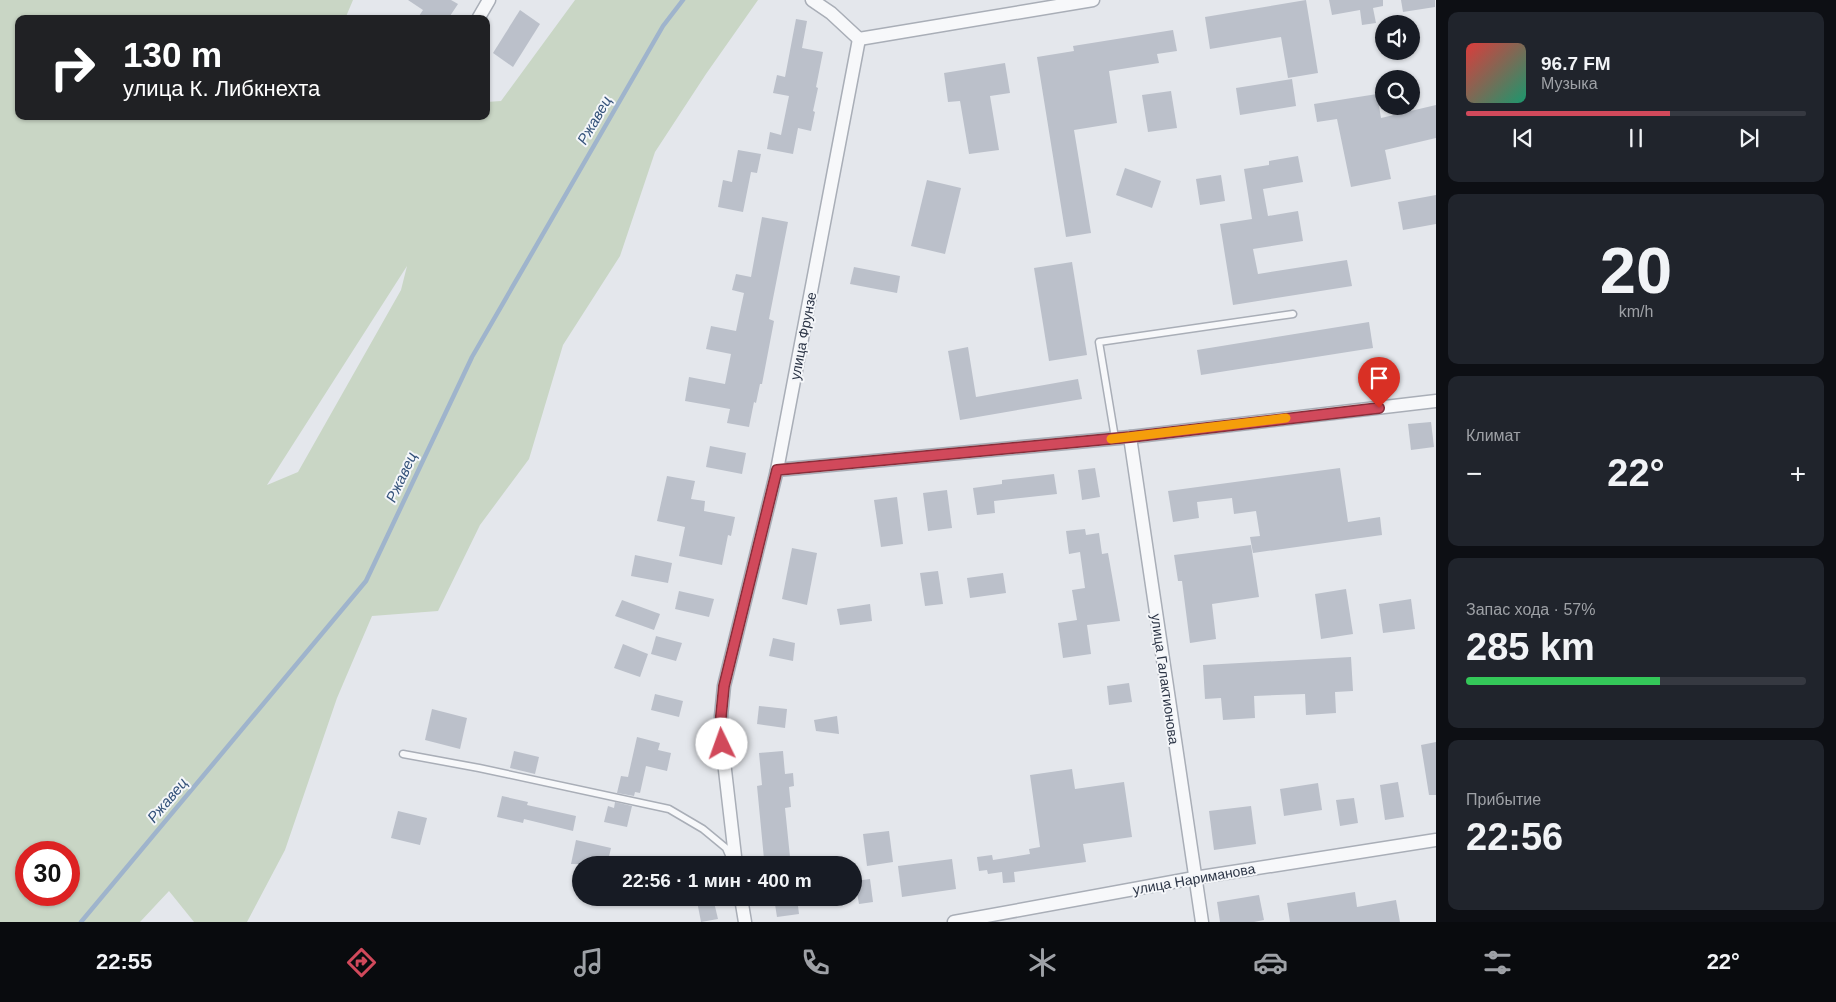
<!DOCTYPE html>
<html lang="ru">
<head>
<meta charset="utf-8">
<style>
	body { margin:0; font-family:Helvetica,sans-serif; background:#20242c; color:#f1f3f6; height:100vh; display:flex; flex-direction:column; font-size:19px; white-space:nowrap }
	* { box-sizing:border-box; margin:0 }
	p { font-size:16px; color:#9ea1a6 }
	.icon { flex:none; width:28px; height:28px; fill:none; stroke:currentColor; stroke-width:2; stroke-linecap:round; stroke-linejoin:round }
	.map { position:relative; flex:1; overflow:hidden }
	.panel { display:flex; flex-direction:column; gap:12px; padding:12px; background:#0d0f14; width:400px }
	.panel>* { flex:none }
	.top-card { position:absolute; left:15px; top:15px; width:475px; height:105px; border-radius:10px; box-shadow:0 1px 4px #0004; background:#202124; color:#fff; overflow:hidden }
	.buttons { position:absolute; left:1375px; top:15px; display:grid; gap:10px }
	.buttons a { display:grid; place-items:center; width:45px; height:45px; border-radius:50%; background:#171b24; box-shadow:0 1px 4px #0004; font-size:25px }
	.speed { position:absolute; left:15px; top:841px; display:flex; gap:10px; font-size:25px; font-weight:700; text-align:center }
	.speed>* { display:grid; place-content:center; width:65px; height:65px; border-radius:50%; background:#171b24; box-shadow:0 1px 4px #0004; line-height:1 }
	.speed .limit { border:8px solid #d22; background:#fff; color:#111 }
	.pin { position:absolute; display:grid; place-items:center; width:42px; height:42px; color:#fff; margin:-51px -21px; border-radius:50% 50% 50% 0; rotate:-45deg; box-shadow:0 0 5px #0007 }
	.pin .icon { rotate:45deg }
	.me { position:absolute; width:55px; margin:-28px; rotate:357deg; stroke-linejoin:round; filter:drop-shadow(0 0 4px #0008) }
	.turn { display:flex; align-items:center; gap:18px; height:105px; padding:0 25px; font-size:22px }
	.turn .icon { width:65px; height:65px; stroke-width:2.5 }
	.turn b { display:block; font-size:35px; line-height:42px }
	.big { font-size:38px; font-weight:700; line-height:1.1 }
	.panel .card { flex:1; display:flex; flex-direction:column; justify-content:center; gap:8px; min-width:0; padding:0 18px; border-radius:10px; background:#20242c }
	.panel .dial { align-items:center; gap:0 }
	.dial b { font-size:65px; line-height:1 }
	.song { display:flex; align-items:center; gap:15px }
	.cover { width:60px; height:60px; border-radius:8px; background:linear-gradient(135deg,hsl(0 70% 55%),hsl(160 70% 35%)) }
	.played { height:5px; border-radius:2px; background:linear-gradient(90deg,#d1495b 60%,#363941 60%) }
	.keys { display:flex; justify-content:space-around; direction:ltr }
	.heat { display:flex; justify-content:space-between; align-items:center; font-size:28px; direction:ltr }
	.charge { height:8px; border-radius:4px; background:linear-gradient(90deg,#34c759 57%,#363941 0) }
	.trip { position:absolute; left:572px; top:856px; width:290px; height:50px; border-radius:25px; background:#171b24; box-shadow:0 1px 4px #0004; font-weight:700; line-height:50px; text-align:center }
	.tabs { display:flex; height:80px; justify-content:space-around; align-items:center; background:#090b0e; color:#9ea1a6 }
	.tabs .icon { width:35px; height:35px }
	.tabs .on { color:#d1495b }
	.tabs b { font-size:22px; color:#f1f3f6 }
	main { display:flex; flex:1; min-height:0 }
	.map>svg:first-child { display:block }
	.green { fill:#c9d6c5; fill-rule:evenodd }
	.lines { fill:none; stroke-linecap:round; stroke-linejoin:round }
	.stream { stroke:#9fb4cc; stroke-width:4.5 }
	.building { fill:#bbc0ca }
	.lane-casing { stroke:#a9aeb7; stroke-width:9 }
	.street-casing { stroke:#a9aeb7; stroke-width:15 }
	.lane { stroke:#f7f8fa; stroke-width:6 }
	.street { stroke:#f7f8fa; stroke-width:12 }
	.route-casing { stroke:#882f3b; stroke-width:12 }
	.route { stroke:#d1495b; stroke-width:9 }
	.slow { stroke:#f59e0b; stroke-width:9 }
	.labels { text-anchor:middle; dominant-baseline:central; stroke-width:4; stroke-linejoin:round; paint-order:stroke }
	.street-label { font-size:14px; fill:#2b3445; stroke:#f4f6f9 }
	.water-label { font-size:15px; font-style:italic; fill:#34527a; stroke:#f4f6f9 }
</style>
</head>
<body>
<main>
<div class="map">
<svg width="1436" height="922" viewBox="0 0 1436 922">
	<rect width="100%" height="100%" fill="#e4e7ec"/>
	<path class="green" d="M0,0H353L345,19H19V116H486V102L501,101L575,0H758L706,74L655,152L620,256L563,345L529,459L480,525L438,611L372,616L337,698L285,850L247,922H194L169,891L140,922H0ZM407,266L401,290L298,472L267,485ZM26,852H69V895H26Z"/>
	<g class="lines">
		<path class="stream" d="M81,922L366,581L472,357L663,26L683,0"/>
	</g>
	<g class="building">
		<path d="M408,0H451L458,4L448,19H417L423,10Z"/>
		<path d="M1306,0L1318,73L1288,78L1281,37L1210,49L1205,17Z"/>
		<path d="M1329,0H1383V6L1373,8L1376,23L1362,25L1360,10L1332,15Z"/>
		<path d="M1401,0H1435V7L1403,12Z"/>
		<path d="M520,10L540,24L513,67L493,53Z"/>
		<path d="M796,19L807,21L802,48L823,52L816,87L818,88L813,111L815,112L811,131L798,128L793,154L767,149L770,132L781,135L789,96L773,93L777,75L785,77Z"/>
		<path d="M1173,30L1177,51L1157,54L1159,63L1109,71L1117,123L1074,130L1091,233L1066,237L1037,57L1074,51L1073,46Z"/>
		<path d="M1005,63L1010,93L990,96L999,150L969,154L960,101L948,102L944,73Z"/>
		<path d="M1292,79L1296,106L1240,115L1236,88Z"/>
		<path d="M1171,91L1177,128L1148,132L1142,95Z"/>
		<path d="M1377,94L1381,118L1436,105V138L1385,150L1391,179L1351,187L1337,119L1317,122L1314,104Z"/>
		<path d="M738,150L761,154L757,173L751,172L743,212L718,207L723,180L732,182Z"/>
		<path d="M1298,156L1303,182L1263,189L1268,216L1298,211L1303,241L1253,249L1258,274L1347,260L1352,286L1233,305L1220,224L1252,219L1244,169L1269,165V161Z"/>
		<path d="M1125,168L1161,181L1152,208L1116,195Z"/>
		<path d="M1221,175L1225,201L1200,205L1196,179Z"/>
		<path d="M927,180L961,188L945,254L911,246Z"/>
		<path d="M1436,195V224L1403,230L1398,202Z"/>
		<path d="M762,217L788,222L769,319L774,321L762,384H760L756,403L754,402L749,427L727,423L730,409L685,401L689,377L725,384L731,354L706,349L711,326L736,331L744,293L732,290L736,274L751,277Z"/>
		<path d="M1072,262L1087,355L1049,361L1034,268Z"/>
		<path d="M854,267L900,276L897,293L850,284Z"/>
		<path d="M1369,322L1373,348L1201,375L1197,350Z"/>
		<path d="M968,347L976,397L1078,379L1082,399L960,420L948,351Z"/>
		<path d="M1431,422L1434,447L1411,450L1408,424Z"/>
		<path d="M710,446L746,453L742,474L706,467Z"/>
		<path d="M1095,468L1100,497L1082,500L1078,470Z"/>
		<path d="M1340,468L1348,522L1380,517L1382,535L1253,553L1250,537L1260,536L1256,511L1234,514L1232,498L1197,502L1199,518L1173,522L1168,491Z"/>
		<path d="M1054,474L1057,494L994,501L995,513L977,515L973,488L1002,484V480Z"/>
		<path d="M667,476L695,481L691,499L705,501L704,511L735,517L731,536L728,535L722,565L679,556L685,527L657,521Z"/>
		<path d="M947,490L952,528L928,531L923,493Z"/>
		<path d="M897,497L903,544L881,547L874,500Z"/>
		<path d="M1085,529L1086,535L1099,533L1102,554L1108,553L1120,621L1087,625L1091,654L1063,658L1058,623L1077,620L1072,590L1085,588L1080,552L1069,554L1066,531Z"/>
		<path d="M1251,545L1259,597L1212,604L1216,639L1190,643L1182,581H1178L1174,555Z"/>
		<path d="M792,548L817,553L807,605L782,599Z"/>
		<path d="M635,555L672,563L668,583L631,576Z"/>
		<path d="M938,571L943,604L925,606L920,573Z"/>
		<path d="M1003,573L1006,593L970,598L967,578Z"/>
		<path d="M1346,589L1353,634L1321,639L1315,594Z"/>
		<path d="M679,591L714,599L709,617L675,609Z"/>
		<path d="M1411,599L1415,629L1383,633L1379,604Z"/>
		<path d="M622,600L660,614L654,630L615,616Z"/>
		<path d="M870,604L872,621L840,625L837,609Z"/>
		<path d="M656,636L682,643L676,661L651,654Z"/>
		<path d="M773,638L795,643L793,661L769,656Z"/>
		<path d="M623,644L648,654L640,677L614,668Z"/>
		<path d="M1351,657L1353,691L1335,692L1336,713L1306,715L1305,694L1254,696L1255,718L1223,720L1221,698L1205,699L1203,665Z"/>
		<path d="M1129,683L1132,702L1109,705L1107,686Z"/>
		<path d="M655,694L683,701L679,717L651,710Z"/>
		<path d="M759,706L787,709L785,728L757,724Z"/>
		<path d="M432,709L467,718L460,749L425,740Z"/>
		<path d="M837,716L839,734L816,731L814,720Z"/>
		<path d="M637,737L660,743L658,750L671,753L667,771L646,766L640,793L635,792L634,796L617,793L621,776L628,777Z"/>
		<path d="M1436,742V795H1429L1421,745Z"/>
		<path d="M514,751L539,757L535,774L510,768Z"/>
		<path d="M783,751L785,774L793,773L794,786L789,787L791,807L785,808L790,857L764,859L757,786L762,785L759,753Z"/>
		<path d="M1072,769L1075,789L1124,782L1132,837L1083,844L1086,862L1014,872L1015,882L1003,883L1002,872L988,874L987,870L979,871L977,857L992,855L993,860L1030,854L1029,849L1040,847L1030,775Z"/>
		<path d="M1398,782L1404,817L1385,820L1380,785Z"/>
		<path d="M1318,783L1322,810L1284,816L1280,789Z"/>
		<path d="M502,796L528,802L527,805L576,816L573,831L524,819L523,823L497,817Z"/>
		<path d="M1354,798L1358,823L1340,826L1336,800Z"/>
		<path d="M615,802L632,806L627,827L604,822L608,806L614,808Z"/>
		<path d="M1251,806L1256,844L1214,850L1209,811Z"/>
		<path d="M398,811L427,818L420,845L391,838Z"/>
		<path d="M889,831L893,862L867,866L863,834Z"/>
		<path d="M576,840L611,848L607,865L571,864Z"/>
		<path d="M952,859L956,889L902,897L898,866Z"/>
		<path d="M870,879L873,902L859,904L855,881Z"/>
		<path d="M1355,892L1357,907L1396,900L1400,922H1290L1287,903Z"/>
		<path d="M1259,895L1264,920L1254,922H1220L1217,902Z"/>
		<path d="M713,898L718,919L701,922L697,901Z"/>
		<path d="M774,898H797L799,914L777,917Z"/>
	</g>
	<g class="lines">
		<g class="lane-casing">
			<g id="lane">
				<path d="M1115,438L1099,342L1293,314"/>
				<path d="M403,754L479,768L669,809L703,829L726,848L732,862"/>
			</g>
		</g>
		<g class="street-casing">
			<g id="street">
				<path d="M812,0L831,13L859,39"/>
				<path d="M478,19L489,0"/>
				<path d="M859,39L1093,0"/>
				<path d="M1130,437L1202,922"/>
				<path d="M777,470L1130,437L1436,401"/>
				<path d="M736,865L722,744L721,716L724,686L777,470L859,39"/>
				<path d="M741,898L745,922"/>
				<path d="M954,922L1194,878L1436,840"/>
			</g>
		</g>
		<use href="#lane" class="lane"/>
		<use href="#street" class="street"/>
	</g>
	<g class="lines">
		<g class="route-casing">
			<path id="route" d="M722,744L721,716L724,686L777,470L1130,437L1379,408"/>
		</g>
		<use href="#route" class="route"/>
		<path class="slow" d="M1111,439L1286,418"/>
	</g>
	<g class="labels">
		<g class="street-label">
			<text transform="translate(803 336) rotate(-79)">улица Фрунзе</text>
			<text transform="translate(1165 679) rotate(82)">улица Галактионова</text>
			<text transform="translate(1194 879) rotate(-10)">улица Нариманова</text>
		</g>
		<g class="water-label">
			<text transform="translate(594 120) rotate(-60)">Ржавец</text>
			<text transform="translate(401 477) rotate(-65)">Ржавец</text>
			<text transform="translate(167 800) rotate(-50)">Ржавец</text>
		</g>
	</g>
</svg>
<div class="buttons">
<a><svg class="icon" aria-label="sound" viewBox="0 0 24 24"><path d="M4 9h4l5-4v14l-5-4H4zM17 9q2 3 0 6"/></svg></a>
<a><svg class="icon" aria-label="search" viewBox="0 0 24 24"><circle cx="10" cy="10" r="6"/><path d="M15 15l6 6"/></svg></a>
</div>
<div class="speed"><div class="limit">30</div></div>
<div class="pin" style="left:1379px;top:408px;background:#d93025"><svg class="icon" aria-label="arrive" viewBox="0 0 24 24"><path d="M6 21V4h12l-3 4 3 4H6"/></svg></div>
<svg class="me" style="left:722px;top:744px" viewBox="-20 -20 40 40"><circle r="19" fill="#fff"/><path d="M0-13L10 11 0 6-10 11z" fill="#d1495b"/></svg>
<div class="trip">22:56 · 1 мин · 400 m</div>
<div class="top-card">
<div class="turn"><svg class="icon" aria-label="right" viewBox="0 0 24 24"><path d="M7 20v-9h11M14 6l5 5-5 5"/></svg><div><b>130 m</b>улица К. Либкнехта</div></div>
</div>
</div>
<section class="panel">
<div class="card">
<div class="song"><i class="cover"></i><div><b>96.7 FM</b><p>Музыка</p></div></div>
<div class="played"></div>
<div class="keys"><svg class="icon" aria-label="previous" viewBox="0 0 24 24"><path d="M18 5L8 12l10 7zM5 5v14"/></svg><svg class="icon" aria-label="pause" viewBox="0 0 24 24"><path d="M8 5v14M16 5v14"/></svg><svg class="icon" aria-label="next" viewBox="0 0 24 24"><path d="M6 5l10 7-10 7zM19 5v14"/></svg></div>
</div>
<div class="card dial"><b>20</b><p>km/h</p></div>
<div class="card"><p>Климат</p>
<div class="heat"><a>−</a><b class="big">22°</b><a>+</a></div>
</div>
<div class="card"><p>Запас хода · 57%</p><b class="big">285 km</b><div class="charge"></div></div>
<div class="card"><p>Прибытие</p><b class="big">22:56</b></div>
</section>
</main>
<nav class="tabs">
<b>22:55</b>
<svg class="icon on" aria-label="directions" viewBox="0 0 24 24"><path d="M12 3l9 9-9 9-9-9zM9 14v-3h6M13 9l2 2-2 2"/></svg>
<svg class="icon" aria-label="music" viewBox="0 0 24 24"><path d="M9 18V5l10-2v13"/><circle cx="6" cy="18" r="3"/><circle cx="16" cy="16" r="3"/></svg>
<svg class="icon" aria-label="phone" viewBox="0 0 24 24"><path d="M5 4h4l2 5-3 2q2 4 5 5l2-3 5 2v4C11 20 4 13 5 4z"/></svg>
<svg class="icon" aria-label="climate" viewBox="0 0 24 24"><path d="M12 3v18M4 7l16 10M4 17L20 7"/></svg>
<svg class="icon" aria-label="car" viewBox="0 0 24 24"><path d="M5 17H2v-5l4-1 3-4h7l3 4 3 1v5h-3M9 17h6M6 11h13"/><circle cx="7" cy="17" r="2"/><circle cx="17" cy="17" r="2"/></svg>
<svg class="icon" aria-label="filters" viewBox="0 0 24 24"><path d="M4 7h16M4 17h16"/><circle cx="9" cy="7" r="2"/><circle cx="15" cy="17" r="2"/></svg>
<b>22°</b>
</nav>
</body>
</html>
